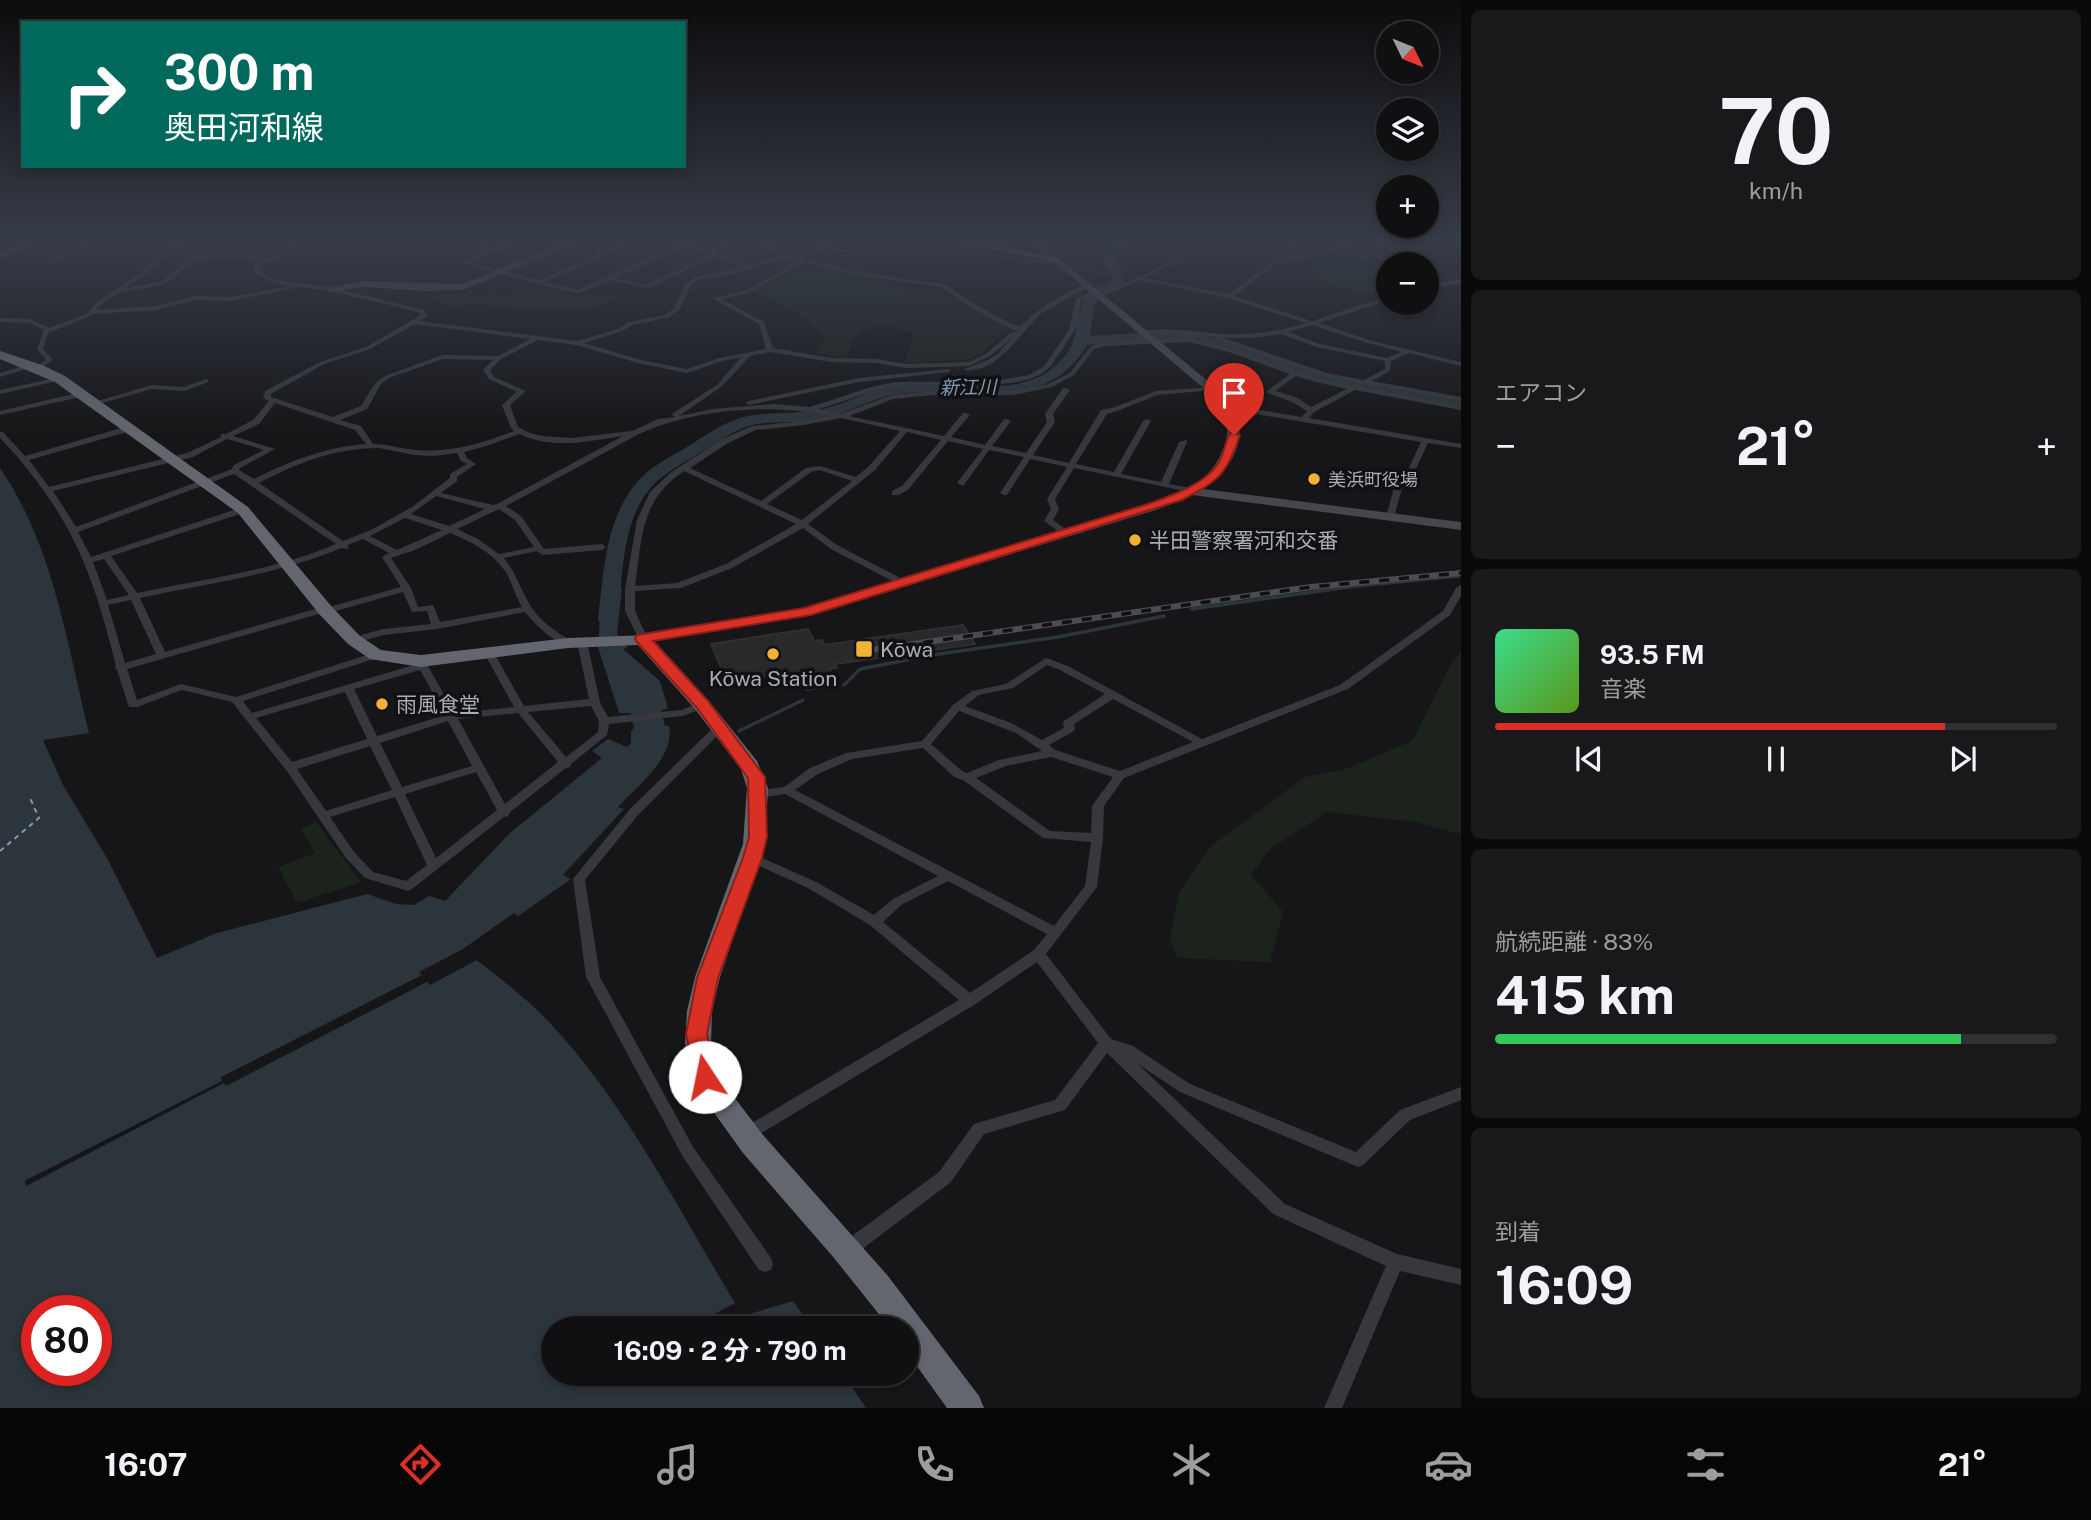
<!DOCTYPE html>
<html lang="ja">
<head>
<meta charset="utf-8">
<style>
	body { margin:0; font-family:"Public Sans","Noto Sans JP",sans-serif; background:#19191b; color:#f1f3f6; height:100vh; display:flex; flex-direction:column; font-size:26px; white-space:nowrap }
	* { box-sizing:border-box; margin:0 }
	p { font-size:23px; color:#9c9d9f }
	.icon { flex:none; width:38px; height:38px; fill:none; stroke:currentColor; stroke-width:2; stroke-linecap:round; stroke-linejoin:round }
	.map { position:relative; flex:1; overflow:hidden }
	.side { display:flex; flex-direction:column; gap:10px; padding:10px; background:#09090a; width:630px }
	.side>* { flex:none }
	.guide { position:absolute; left:21px; top:21px; width:665px; height:147px; border-radius:0px; box-shadow:0 4px 10px #0003,0 0 0 2px #303032; background:#00695c; color:#fff; overflow:hidden }
	.needle { width:46px; rotate:133deg }
	.buttons { position:absolute; left:1376px; top:21px; display:grid; gap:14px }
	.buttons a { display:grid; place-items:center; width:63px; height:63px; border-radius:50%; background:#101012; box-shadow:0 4px 10px #0003,0 0 0 2px #303032; font-size:35px }
	.speed { position:absolute; left:21px; top:1295px; display:flex; gap:14px; font-size:35px; font-weight:700; text-align:center }
	.speed>* { display:grid; place-content:center; width:91px; height:91px; border-radius:50%; background:#101012; box-shadow:0 4px 10px #0003,0 0 0 2px #303032; line-height:1 }
	.speed .limit { border:10px solid #d22; background:#fff; color:#111 }
	.pin { position:absolute; display:grid; place-items:center; width:60px; height:60px; color:#fff; margin:-72px -30px; border-radius:50% 50% 50% 0; rotate:-45deg; box-shadow:0 0 7px #0007 }
	.pin .icon { rotate:45deg }
	.me { position:absolute; width:77px; margin:-38px; rotate:349deg; stroke-linejoin:round; filter:drop-shadow(0 0 5px #0008) }
	.turn { display:flex; align-items:center; gap:24px; height:147px; padding:0 28px; font-size:32px }
	.turn .icon { width:91px; height:91px; stroke-width:2.5 }
	.turn b { display:block; font-size:49px; line-height:60px }
	.big { font-size:52px; font-weight:700; line-height:1.1 }
	.side .tile { flex:1; display:flex; flex-direction:column; justify-content:center; gap:10px; min-width:0; padding:0 24px; border-radius:10px; background:#19191b }
	.side .dial { align-items:center; gap:0 }
	.dial b { font-size:91px; line-height:1 }
	.song { display:flex; align-items:center; gap:21px }
	.cover { width:84px; height:84px; border-radius:10px; background:linear-gradient(135deg,hsl(150 70% 55%),hsl(90 70% 35%)) }
	.played { height:7px; border-radius:4px; background:linear-gradient(90deg,#d93025 80%,#303032 80%) }
	.keys { display:flex; justify-content:space-around; direction:ltr }
	.heat { display:flex; justify-content:space-between; align-items:center; font-size:38px; direction:ltr }
	.charge { height:10px; border-radius:5px; background:linear-gradient(90deg,#34c759 83%,#303032 0) }
	.trip { position:absolute; left:541px; top:1316px; width:378px; height:70px; border-radius:35px; background:#101012; box-shadow:0 4px 10px #0003,0 0 0 2px #303032; font-weight:700; line-height:70px; text-align:center }
	.tabs { display:flex; height:112px; justify-content:space-around; align-items:center; background:#060607; color:#9c9d9f }
	.tabs .icon { width:49px; height:49px }
	.tabs .current { color:#d93025 }
	.tabs b { font-size:32px; color:#f1f3f6 }
	main { display:flex; flex:1; min-height:0 }
	.map>svg:first-child { display:block }
	.green { fill:#1c231d }
	.water { fill:#2c353c; fill-rule:evenodd }
	.pier { fill:#161618 }
	.lines { fill:none; stroke-linecap:round; stroke-linejoin:round }
	.stream-far1 { stroke:#2c353c; stroke-width:2 }
	.stream { stroke:#2c353c; stroke-width:3.5 }
	.river { fill:#2c353c; fill-rule:evenodd }
	.ferry { stroke:#7f9bb3; stroke-width:2; stroke-dasharray:5 4.5; stroke-linecap:butt }
	.building { fill:#29292c; stroke:#303034; stroke-width:2 }
	.street { fill:#37383d; fill-rule:evenodd }
	.secondary { fill:#45474d; fill-rule:evenodd }
	.primary { fill:#53555c; fill-rule:evenodd }
	.highway { fill:#63666e; fill-rule:evenodd }
	.rail-casing { stroke:#4a4c52; stroke-width:6 }
	.rail { stroke:#111113; stroke-width:3.5; stroke-dasharray:10; stroke-linecap:butt }
	.route { fill:#d93025; stroke:#8d1f18; stroke-width:2 }
	.poi-dot { fill:#f2b134; stroke:#111113; stroke-width:2.5 }
	.labels { text-anchor:middle; dominant-baseline:central; stroke-width:7; stroke-linejoin:round; paint-order:stroke }
	.far-poi-label { font-size:18px; fill:#a8adb8; stroke:#111113; text-anchor:start }
	.far-water-label { font-size:19px; font-style:italic; fill:#7f9bb3; stroke:#111113 }
	.poi-label { font-size:21px; fill:#a8adb8; stroke:#111113; text-anchor:start }
</style>
</head>
<body>
<main>
<div class="map">
<svg width="1461" height="1408" viewBox="0 0 1461 1408">
	<rect width="100%" height="100%" fill="#161618"/>
	<g class="green">
		<path d="M1323,259L1377,262L1386,265L1383,268L1388,271V292C1362,295 1338,288 1314,278L1306,260Z"/>
		<path d="M822,267L871,277L886,286L932,292L956,298L1009,329L983,353L966,360L905,363L913,333C884,322 854,322 847,358L815,353L825,337L794,310L756,291L785,274H799Z"/>
		<path d="M530,290L579,295L607,294L616,299L590,309L557,311L475,304L450,306L433,299L435,293L453,292L474,296L491,293L509,295Z"/>
		<path d="M1461,652V834L1415,822L1327,812L1270,849L1251,875L1283,912L1270,962L1177,958L1170,939L1179,892L1211,846L1305,777L1346,769L1412,741L1451,664Z"/>
		<path d="M316,822L361,882L297,903L278,867L315,853L301,829Z"/>
	</g>
	<path class="water" d="M0,468C53,545 67,643 89,733L43,740L63,785L107,858L157,958L217,933L367,894L396,904L414,905L429,896L445,901L510,833L602,758L592,751L608,739L627,747L631,743V731L634,728L631,713H619L598,647L602,588H622L617,634L627,647L623,649L660,681L668,708L661,711L665,726H669C675,758 638,785 618,807L624,809L563,875L571,879L518,916L514,913L463,949C492,973 523,994 549,1022C626,1104 677,1207 735,1303L709,1317L713,1325L793,1301L812,1328H553V1374H843L866,1408H0ZM37,1311H96V1370H37Z"/>
	<path class="pier" d="M463,949L477,960L430,985L427,982L226,1086L224,1083L26,1186L25,1181L30,1178L222,1081L221,1077L422,975L419,972Z"/>
	<g class="lines">
		<g class="stream-far1">
			<path d="M828,249L877,253L971,252L1056,264"/>
			<path d="M1070,266L1118,276"/>
		</g>
		<g class="stream">
			<path d="M1192,609L1356,586L1458,576"/>
			<path d="M844,685L860,669L932,655L1058,637L1164,616"/>
			<path d="M739,731L803,700"/>
		</g>
		<g class="river">
			<path d="M1115,239H1127L1114,262L1124,276L1122,284L1107,293H1097V287L1110,282L1112,276L1102,262Z"/>
			<path d="M1093,292L1100,296L1094,307L1090,336L1158,332L1204,335L1322,373L1461,399V409L1314,380L1202,343L1158,340L1087,345C1047,413 973,389 908,393C877,394 849,414 817,420C795,424 771,420 749,426C731,432 714,444 698,454C683,463 667,472 654,484C621,518 623,576 618,620L615,624H601L598,620C604,571 605,513 643,476C655,464 672,456 687,447C706,435 725,421 748,416C771,412 794,414 817,410C848,405 875,385 908,383C952,381 1010,398 1049,371C1087,343 1069,322 1088,293Z"/>
		</g>
		<path class="ferry" d="M0,851L39,818L30,798"/>
	</g>
	<path class="building" d="M963,625L975,644L835,664L837,668L829,669L837,685L807,690L803,682L784,685L772,675L727,682L711,644L808,629L814,641L822,640L824,645Z"/>
	<g class="lines">
		<g class="street">
			<path d="M97,239H104L52,264L47,263Z"/>
			<path d="M154,239H167L197,254V258L253,254L268,259L277,256L298,239H304L281,258L260,265V271L276,280L330,287L424,310L427,316L420,321L577,341L618,329L629,322L665,315L674,308L686,283L695,277L744,267L715,257L648,288L610,280L578,294L461,263L488,251L475,247L483,239H489L482,246C502,251 507,239 525,239L470,263L539,280L634,239H641L545,282L577,290L679,244L669,239L688,242L708,250L738,239H752L795,255L818,248L781,242L779,239L822,247L824,245L825,239H831L830,246L826,249L801,257L854,271L943,284C953,288 959,294 968,300C985,310 1002,320 1020,327C1038,308 1060,295 1084,285L1089,286L1040,314L1009,349L993,363L982,368L967,371L964,369L988,360L997,354L1012,338L990,356L969,366L906,368L876,363L831,362L770,352L750,356L721,387L679,416L713,409L774,404L810,407L871,387L895,382L994,381L1029,375L1044,366L1069,330L1076,299L1095,290L1097,291V293L1081,301L1078,322L1075,330L1051,366C1024,397 931,380 891,387C866,391 843,403 818,409L840,414L892,395L933,391H1013L1048,384L1070,373L1090,347L1103,342L1174,338H1189L1233,350L1320,379L1353,385L1358,383L1324,376L1216,339L1215,337L1145,334L1142,332C1158,325 1204,333 1224,334C1253,335 1279,331 1306,323L1228,298L1140,280L1101,297L1096,296L1176,259L1147,251L1152,239H1158L1152,249L1184,259L1144,278L1228,294L1276,259L1308,254L1276,239H1283L1314,253L1348,242L1345,239L1355,241V243L1333,251L1362,255L1378,253L1376,246L1394,239H1402L1381,248L1384,254L1362,259L1328,252L1314,257L1280,261L1234,296L1312,321L1388,296V300L1319,323L1372,341L1461,362V366L1409,353L1391,361L1390,371L1372,381L1461,397V401L1366,384L1361,387L1461,406V410L1355,390L1314,412L1309,418L1461,444V448L1428,443L1414,473L1403,479L1400,486L1402,488L1394,517L1393,519H1387L1386,517L1394,488L1392,486L1397,476L1407,472L1421,442L1221,408L1220,406L1224,404L1302,417L1307,411L1292,402L1266,392L1290,374L1229,352L1189,342L1104,346L1094,349L1074,375L1052,387L1013,395H933L893,399L849,416L944,436L963,413H966L970,415L951,437L985,445L1004,419H1007L1011,421L992,446L1026,453L1047,422L1045,414L1063,388H1066L1070,390L1053,414L1055,422L1033,455L1069,463L1101,410L1115,407L1156,391L1211,387L1213,388V390L1157,395L1120,410L1107,414L1076,464L1114,472L1143,421L1147,419L1151,421L1121,474L1161,482L1179,442L1186,440L1187,442L1169,484L1194,489V493L1074,468L1055,499L1059,509L1053,520L1068,531V535L1065,536L1044,521L1051,509L1047,499L1067,467L1030,459L1007,495H1004L1000,493L1024,457L989,450L964,485H961L957,483L983,449L948,441L908,490L898,495H892V491L902,486L941,440L907,432L875,470L808,524L837,545L906,581L908,583L906,585H900L831,549L803,528L732,568L681,588L635,591V611L648,639L643,642L640,641L625,611V589L637,520L650,492L670,473L722,439L752,426L804,421L830,416C771,403 694,409 639,434L506,506L521,516L544,549L602,544L606,547L602,550L542,555L537,551L504,558C517,574 521,592 532,608C542,623 557,632 571,641L573,643L571,645C557,646 534,624 525,612L437,629L384,635L354,643L351,642L349,640L351,638L383,629L431,624L427,611L412,612L403,592L329,613H322L127,669L137,700L181,684L236,697L376,652L381,655L380,657L243,701L252,713L417,664L416,662L421,659L426,662L454,713L514,707L484,653L489,650L494,653L524,706L589,699L577,642L582,639L587,642L600,702L608,717L681,710L702,702L707,705L706,707L683,716L609,724L607,735L571,764L570,767L566,768L510,812L508,816L504,817L412,889L408,891L365,878L346,858L286,770L232,702L182,690L137,707H129L117,670L115,668L116,666C107,631 98,596 84,563C65,516 35,475 0,438V432H3L25,456L128,426H134V430L29,460L49,487L187,453L221,437V434H226L253,420L269,401L263,398L265,391L320,362L366,347L421,315L419,312L330,291L275,284L254,272L255,263L263,260C252,257 202,258 192,263C181,269 173,282 161,285C132,293 119,285 96,310L156,306L196,296L229,297L292,286L295,288L229,301L196,300L156,310L93,314L90,316L48,333L43,349L53,360L40,369H36V367L46,360L37,349L44,330L29,323L0,322V318L30,319L49,328L86,314L99,300L143,271L171,245ZM745,240L788,256L771,258L749,265L713,252ZM685,246L710,255L645,285L615,278ZM175,247L192,256L191,259L160,282L125,288L147,273ZM795,259L800,260L745,291L712,298L759,324L766,349L719,358L687,369L641,360L584,343L622,331L633,325L669,317L679,310L692,284L699,279L734,274L772,262ZM805,262L854,275L940,287C949,291 955,296 963,302C980,313 998,323 1017,331L1010,333L986,354L968,362L906,364L876,359L831,358L773,348L764,322L721,299L749,293ZM415,324L530,339L498,356L442,355L385,376L376,382L361,406L333,417L271,397V394L324,364L370,349ZM1312,325L1368,343L1402,352L1387,358L1320,344L1288,332ZM1281,334L1316,347L1385,361V369L1364,380L1327,373L1224,338H1253ZM538,340L576,345L638,363L687,373L722,361L741,357L717,385L673,413L672,415L675,417L658,419L632,431L571,438L542,436L530,433L518,427L510,405L526,391L494,377L490,370L501,359ZM443,359L493,360L483,370L489,379L517,392L502,405L511,428L514,431C483,443 451,453 417,450C402,449 388,444 373,444L361,426L340,420L367,409L381,384L389,378ZM1296,376L1316,382L1347,389L1311,407L1298,398L1275,391ZM275,403L355,430L366,444C325,447 290,461 254,479L239,470L240,468L275,449L233,436L259,424ZM841,418L900,431L869,466L856,477L820,466L806,468L761,501L690,468L728,443L756,430L804,425ZM520,434C551,450 590,441 623,436L497,504L493,505L441,493L457,481V477L476,464L467,458L464,452L486,446ZM227,439L264,450L234,465L232,469L76,527L53,491L193,457ZM379,448L415,455L434,456L457,453L461,461L467,464L450,474V478L412,507L371,530L343,541L259,483C297,463 335,448 379,448ZM820,470L852,481L802,520L767,504L811,472ZM684,471L796,524L726,564L677,583L635,586C642,539 640,500 684,471ZM234,474L336,544C273,571 203,579 137,593L111,556L246,512V508H240L91,557L78,532ZM436,496L485,509L449,526L411,514ZM499,509L515,520L534,547L499,554L478,539L457,529ZM405,518L442,530L397,550L370,536ZM450,533C470,541 492,552 505,571C512,582 515,596 522,607L440,622L433,605L418,607L411,588L391,558L415,550ZM363,539L389,553L382,557L401,587L329,607H322L165,652L140,598C207,583 278,575 341,548L348,549V545ZM104,559L129,595L107,600L93,562ZM131,600L156,654L125,663L108,605ZM420,670L445,715L377,736L354,689ZM345,692L367,739L292,762L256,718ZM591,706L599,721L598,732L566,757L528,712ZM518,713L558,762L505,804L458,719ZM448,721L472,766L402,787L380,743ZM370,746L392,790L326,811L297,769ZM476,772L497,810L436,858L405,794ZM395,797L427,865L406,881L373,872L354,852L330,817Z"/>
			<path d="M893,239H912L910,241Z"/>
			<path d="M1461,279V283L1426,289V285Z"/>
			<path d="M30,364L32,365V367L0,377V373Z"/>
			<path d="M948,369L951,371L950,372L859,382L749,405L745,403L749,401L859,378Z"/>
			<path d="M60,377L63,379L62,380L0,394V390Z"/>
			<path d="M206,379L208,380V382L185,391L152,389L95,405L91,403L152,385L184,387Z"/>
			<path d="M82,392L86,394L85,396L0,415V411Z"/>
			<path d="M1461,585V596L1450,615L1348,689L1124,778L1104,806L1103,838L1097,887L1046,954L1111,1039L1133,1046L1190,1084L1356,1152L1400,1110L1461,1087V1100L1410,1120L1363,1165L1358,1167L1180,1092L1138,1064L1285,1204L1397,1254L1461,1269V1285L1400,1271L1342,1408H1324L1386,1266L1273,1214L1107,1053L1065,1110L984,1134L951,1182L853,1256L847,1258L841,1256L839,1250L841,1244L939,1172L974,1124L1055,1100L1098,1043L1037,962L974,1005L750,1140L745,1142L740,1140L737,1135L740,1130L959,1000L870,925L808,888L748,861L746,858L748,855H756L816,882L874,915L893,899L938,876L785,794L759,798L755,797L753,794L755,791L784,787L810,768L846,753L922,741L953,705L972,691L1006,684L1046,658L1068,666L1202,739L1340,685L1443,611L1456,588ZM1047,665L1060,670L1105,694L1064,721L1063,723L1064,728L1042,740L1011,723L965,706L979,695L1013,688ZM1113,699L1193,742L1120,771L1055,750L1049,745L1074,731L1075,729L1074,724ZM959,711L1016,733L1042,751L999,760L967,773L962,771L931,744ZM923,748L954,777L963,780L1043,838L1091,842L1085,886L1054,926L795,790L818,774L852,759ZM1051,757L1113,777L1092,806L1091,833L1050,831L976,778L1006,766ZM948,881L1047,934L1034,950L970,993L883,922L901,905Z"/>
			<path d="M720,724L724,725L725,727L724,729L638,815L585,880L600,977L693,1147L771,1258L773,1264L771,1270L765,1272L759,1270L683,1157L586,977L573,879L630,809L716,725Z"/>
		</g>
		<g class="secondary">
			<path d="M574,239H586L463,290L429,291L363,287L330,292L326,289L363,281L462,284Z"/>
			<path d="M1027,239H1036L1215,387C1221,395 1230,404 1235,414C1249,442 1227,474 1203,489L1461,522V530L1192,495L1156,510L811,615L643,643L638,642L636,639L643,635L804,608L1148,504C1184,490 1211,485 1225,444C1228,435 1228,423 1223,413C1219,406 1212,398 1207,391Z"/>
		</g>
		<path class="primary" d="M29,239H41L0,259V253Z"/>
		<g class="highway">
			<path d="M940,239H964L1061,259L1056,262Z"/>
			<path d="M0,351L42,365L65,376L248,507L332,607L360,636L381,650L421,655L568,638L649,635L709,701L757,761L768,788L765,844L720,977L712,1011L711,1043L718,1076L763,1135L888,1276L979,1396L984,1408H947L906,1351V1328H890L834,1258L743,1153L702,1096L692,1076L685,1043L687,1011L695,977L743,844L747,788L741,769L695,709L638,645L568,648L421,667L370,659L348,644L320,615L238,513L55,382L0,359Z"/>
		</g>
		<g class="rail-casing">
			<path id="rail" d="M864,651L1311,587L1461,573"/>
		</g>
		<use href="#rail" class="rail"/>
	</g>
	<linearGradient id="sky" x2="0" y2="1"><stop stop-color="#0c0c0d"/><stop offset="0.55" stop-color="#363c48"/><stop offset="1" stop-color="#363c48" stop-opacity="0"/></linearGradient>
	<rect width="1461" height="436" fill="url(#sky)"/>
	<path class="route" d="M1230,433L1240,435C1226,476 1219,480 1182,500L811,615L653,641L708,701L765,777L767,837L762,858L718,978L707,1034L716,1077L713,1084L705,1087L697,1084L686,1034L697,978L743,858L749,837L748,778L697,708L637,642L635,639L637,635L804,608L1148,504C1170,496 1204,485 1218,464C1224,455 1225,442 1230,433Z"/>
	<g class="poi-dot">
		<circle cx="1314" cy="479" r="7"/>
		<circle cx="1135" cy="540" r="7"/>
		<rect x="855" y="640" width="18" height="18" rx="3.5"/>
		<circle cx="773" cy="654" r="7"/>
		<circle cx="382" cy="704" r="7"/>
	</g>
	<g class="labels">
		<g class="far-poi-label">
			<text x="1328" y="479">美浜町役場</text>
		</g>
		<g class="far-water-label">
			<text transform="translate(968 387) rotate(-1)">新江川</text>
		</g>
		<g class="poi-label">
			<text x="1149" y="540">半田警察署河和交番</text>
			<text x="880" y="649">Kōwa</text>
			<text x="773" y="678" text-anchor="middle">Kōwa Station</text>
			<text x="396" y="704">雨風食堂</text>
		</g>
	</g>
</svg>
<div class="buttons">
<a><svg class="needle" viewBox="-14 -14 28 28"><path d="M0-13l5 13h-10z" fill="#e53935"/><path d="M0 13l5-13h-10z" fill="#9c9d9f"/></svg></a>
<a><svg class="icon" aria-label="layers" viewBox="0 0 24 24"><path d="M12 4l9 5-9 5-9-5zM3 14l9 5 9-5"/></svg></a>
<a>+</a>
<a>−</a>
</div>
<div class="speed"><div class="limit">80</div></div>
<div class="pin" style="left:1234px;top:435px;background:#d93025"><svg class="icon" aria-label="arrive" viewBox="0 0 24 24"><path d="M6 21V4h12l-3 4 3 4H6"/></svg></div>
<svg class="me" style="left:705px;top:1077px" viewBox="-20 -20 40 40"><circle r="19" fill="#fff"/><path d="M0-13L10 11 0 6-10 11z" fill="#d93025"/></svg>
<div class="trip">16:09 · 2 分 · 790 m</div>
<div class="guide">
<div class="turn"><svg class="icon" aria-label="right" viewBox="0 0 24 24"><path d="M7 20v-9h11M14 6l5 5-5 5"/></svg><div><b>300 m</b>奥田河和線</div></div>
</div>
</div>
<section class="side">
<div class="tile dial"><b>70</b><p>km/h</p></div>
<div class="tile"><p>エアコン</p>
<div class="heat"><a>−</a><b class="big">21°</b><a>+</a></div>
</div>
<div class="tile">
<div class="song"><i class="cover"></i><div><b>93.5 FM</b><p>音楽</p></div></div>
<div class="played"></div>
<div class="keys"><svg class="icon" aria-label="previous" viewBox="0 0 24 24"><path d="M18 5L8 12l10 7zM5 5v14"/></svg><svg class="icon" aria-label="pause" viewBox="0 0 24 24"><path d="M8 5v14M16 5v14"/></svg><svg class="icon" aria-label="next" viewBox="0 0 24 24"><path d="M6 5l10 7-10 7zM19 5v14"/></svg></div>
</div>
<div class="tile"><p>航続距離 · 83%</p><b class="big">415 km</b><div class="charge"></div></div>
<div class="tile"><p>到着</p><b class="big">16:09</b></div>
</section>
</main>
<nav class="tabs">
<b>16:07</b>
<svg class="icon current" aria-label="directions" viewBox="0 0 24 24"><path d="M12 3l9 9-9 9-9-9zM9 14v-3h6M13 9l2 2-2 2"/></svg>
<svg class="icon" aria-label="music" viewBox="0 0 24 24"><path d="M9 18V5l10-2v13"/><circle cx="6" cy="18" r="3"/><circle cx="16" cy="16" r="3"/></svg>
<svg class="icon" aria-label="phone" viewBox="0 0 24 24"><path d="M5 4h4l2 5-3 2q2 4 5 5l2-3 5 2v4C11 20 4 13 5 4z"/></svg>
<svg class="icon" aria-label="climate" viewBox="0 0 24 24"><path d="M12 3v18M4 7l16 10M4 17L20 7"/></svg>
<svg class="icon" aria-label="car" viewBox="0 0 24 24"><path d="M5 17H2v-5l4-1 3-4h7l3 4 3 1v5h-3M9 17h6M6 11h13"/><circle cx="7" cy="17" r="2"/><circle cx="17" cy="17" r="2"/></svg>
<svg class="icon" aria-label="filters" viewBox="0 0 24 24"><path d="M4 7h16M4 17h16"/><circle cx="9" cy="7" r="2"/><circle cx="15" cy="17" r="2"/></svg>
<b>21°</b>
</nav>
</body>
</html>
